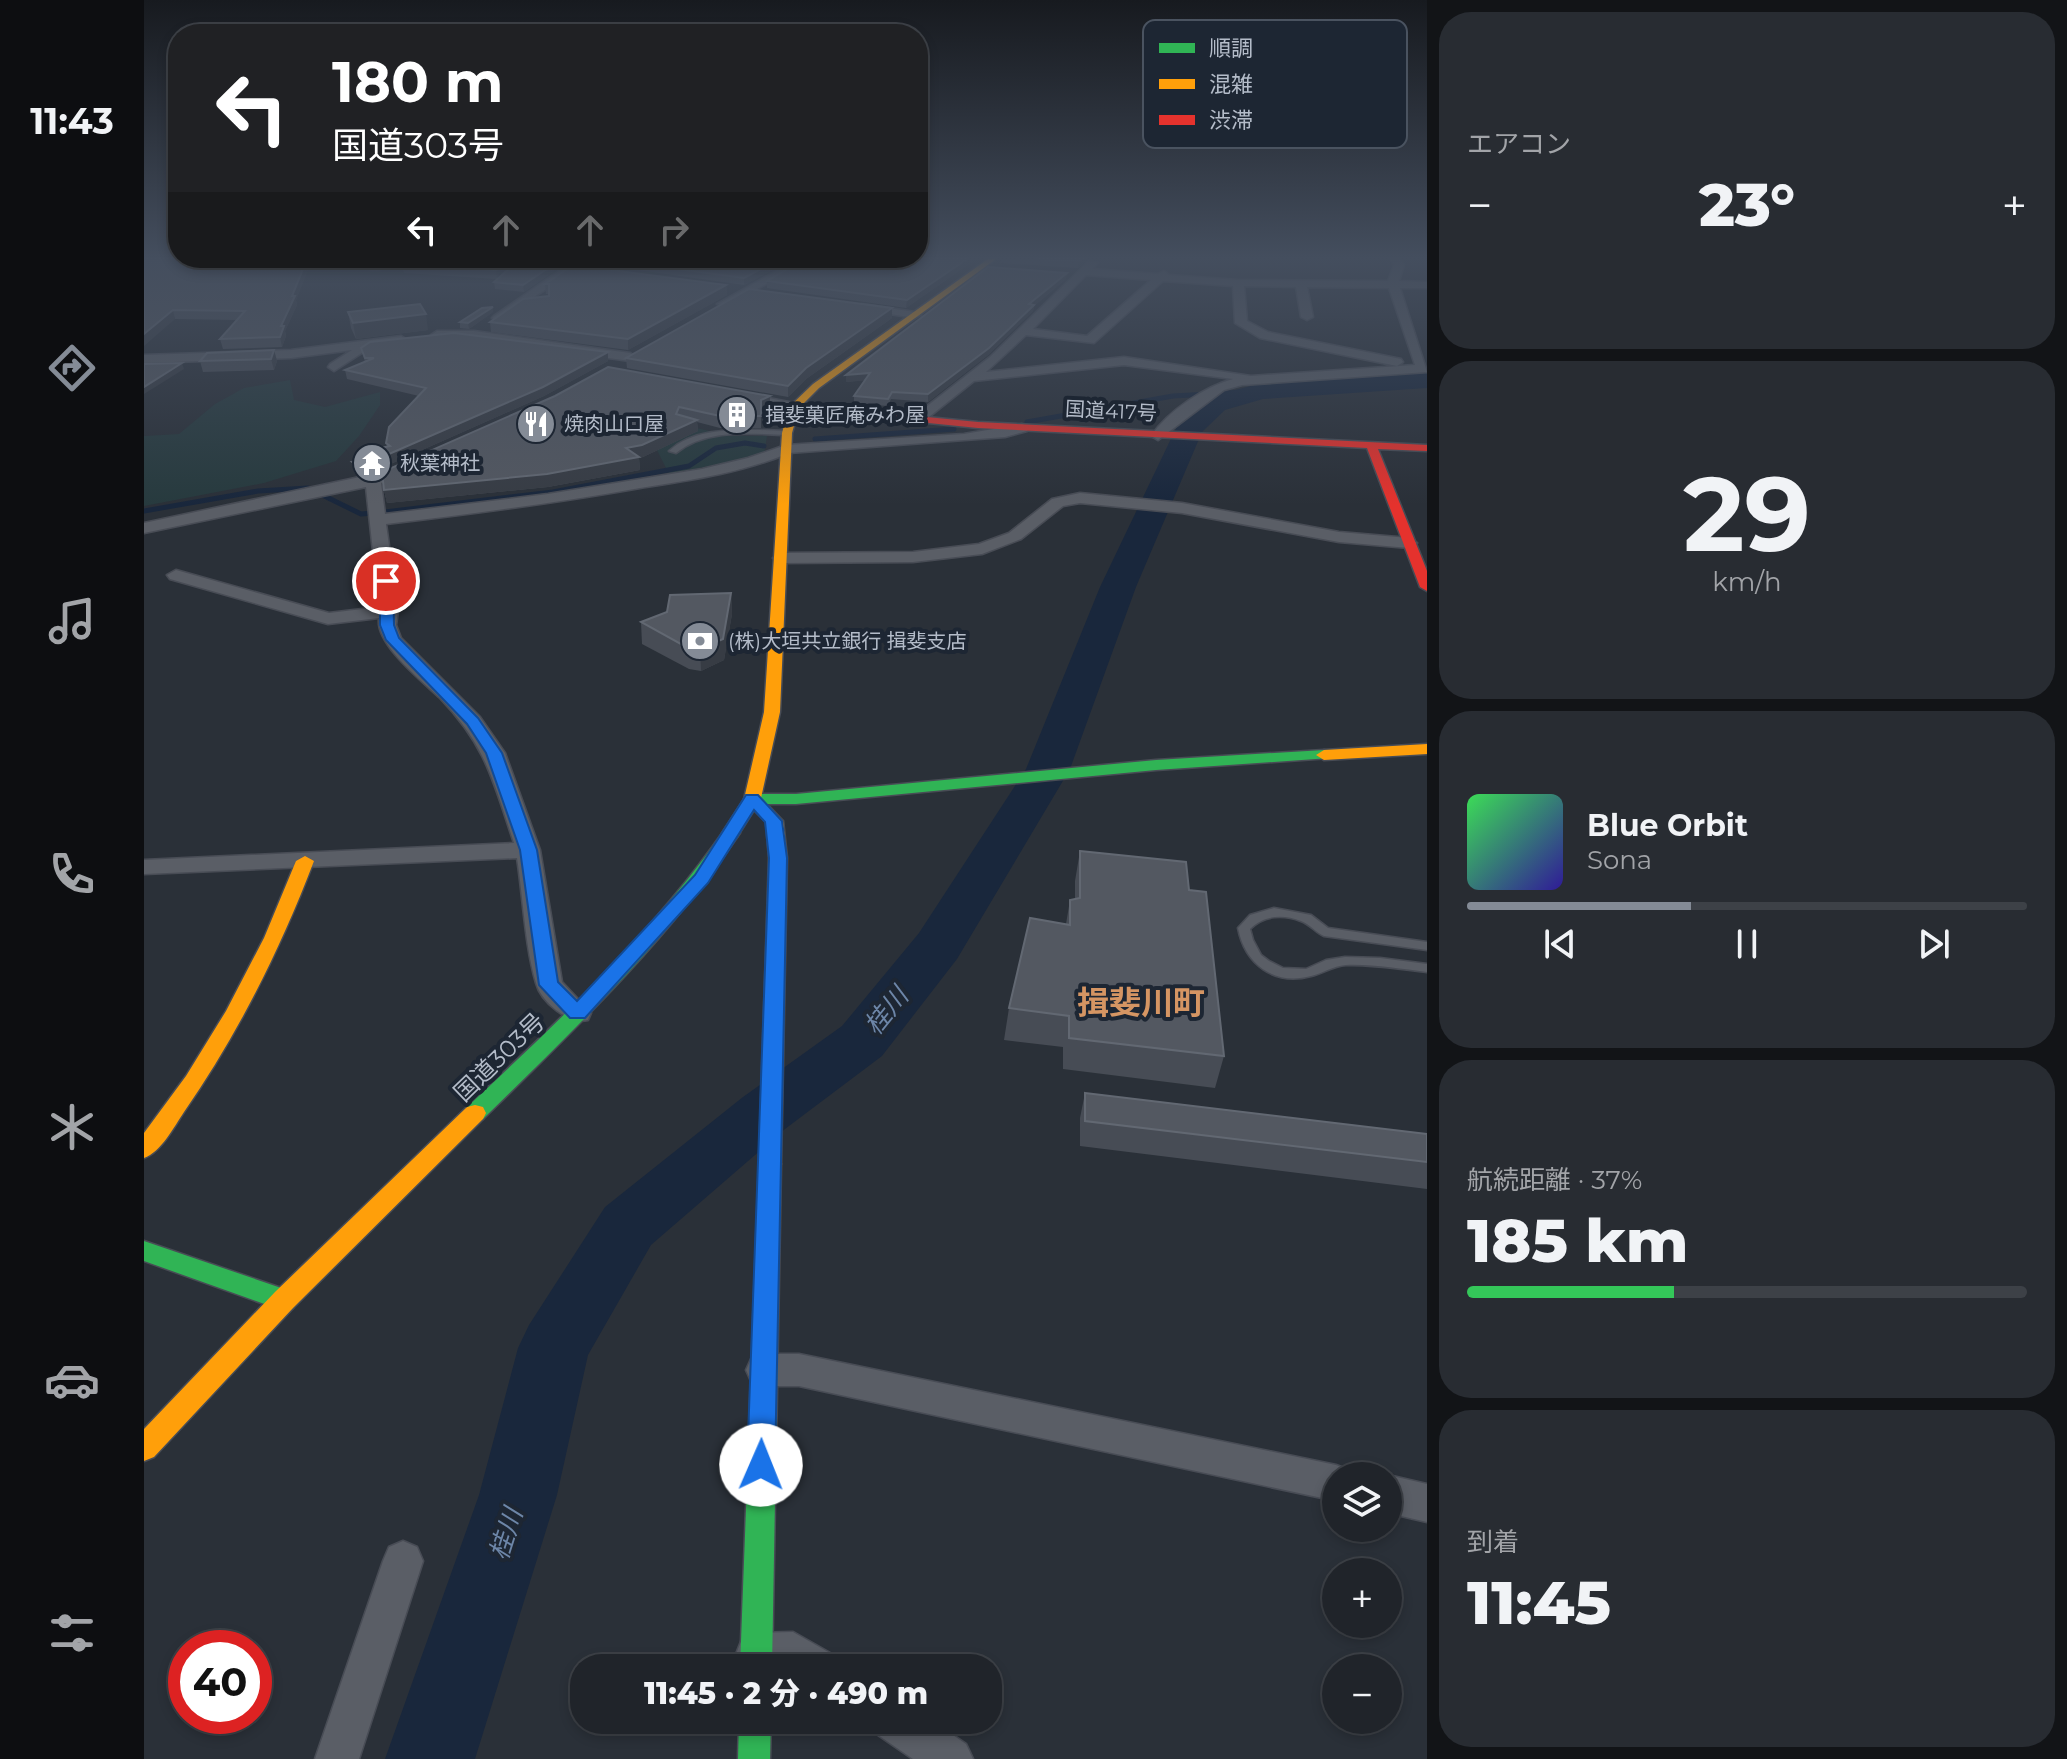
<!DOCTYPE html>
<html lang="ja">
<head>
<meta charset="utf-8">
<style>
	body { margin:0; font-family:Montserrat,"Noto Sans JP",sans-serif; background:#282c32; color:#f1f3f6; height:100vh; display:flex; flex-direction:column; font-size:30px; white-space:nowrap }
	* { box-sizing:border-box; margin:0 }
	p { font-size:26px; color:#a2a4a8 }
	.icon { flex:none; width:44px; height:44px; fill:none; stroke:currentColor; stroke-width:2; stroke-linecap:round; stroke-linejoin:round }
	.map { position:relative; flex:1; overflow:hidden }
	.drawer { display:flex; flex-direction:column; gap:12px; padding:12px; background:#121417; width:640px }
	.drawer>* { flex:none }
	.banner { position:absolute; left:24px; top:24px; width:760px; height:244px; border-radius:32px; box-shadow:0 4px 12px #0003,0 0 0 2px #3d4147; background:#202124; color:#fff; overflow:hidden }
	.fabs { position:absolute; left:1178px; top:1462px; display:grid; gap:16px }
	.fabs a { display:grid; place-items:center; width:80px; height:80px; border-radius:50%; background:#20242a; box-shadow:0 4px 12px #0003,0 0 0 2px #3d4147; font-size:40px }
	.speed { position:absolute; left:24px; top:1630px; display:flex; gap:16px; font-size:40px; font-weight:700; text-align:center }
	.speed>* { display:grid; place-content:center; width:104px; height:104px; border-radius:50%; background:#20242a; box-shadow:0 4px 12px #0003,0 0 0 2px #3d4147; line-height:1 }
	.speed .limit { border:12px solid #d22; background:#fff; color:#111 }
	.pin { position:absolute; display:grid; place-items:center; width:68px; height:68px; color:#fff; margin:-34px; border:4px solid #fff; border-radius:50%; box-shadow:0 2px 8px #0007 }
	.me { position:absolute; width:88px; margin:-44px; rotate:1deg; stroke-linejoin:round; filter:drop-shadow(0 0 6px #0008) }
	.turn { display:flex; align-items:center; gap:28px; height:168px; padding:0 32px; font-size:36px }
	.turn .icon { width:104px; height:104px; stroke-width:2.5 }
	.turn b { display:block; font-size:56px; line-height:68px }
	.lanes { display:flex; align-items:center; height:76px; padding:0 32px; background:#0003; justify-content:center; gap:40px; direction:ltr }
	.lanes .off { opacity:.35 }
	.big { font-size:60px; font-weight:800; line-height:1.1 }
	.drawer .tile { flex:1; display:flex; flex-direction:column; justify-content:center; gap:12px; min-width:0; padding:0 28px; border-radius:32px; background:#282c32 }
	.drawer .dial { align-items:center; gap:0 }
	.dial b { font-size:104px; line-height:1 }
	.song { display:flex; align-items:center; gap:24px }
	.cover { width:96px; height:96px; border-radius:12px; background:linear-gradient(135deg,hsl(130 70% 55%),hsl(250 70% 35%)) }
	.played { height:8px; border-radius:4px; background:linear-gradient(90deg,#848b96 40%,#3d4147 40%) }
	.keys { display:flex; justify-content:space-around; direction:ltr }
	.heat { display:flex; justify-content:space-between; align-items:center; font-size:44px; direction:ltr }
	.charge { height:12px; border-radius:6px; background:linear-gradient(90deg,#34c759 37%,#3d4147 0) }
	.trip { position:absolute; left:426px; top:1654px; width:432px; height:80px; border-radius:32px; background:#20242a; box-shadow:0 4px 12px #0003,0 0 0 2px #3d4147; font-weight:800; line-height:80px; text-align:center }
	main { display:flex; flex:1; min-height:0 }
	.menu { display:flex; flex-direction:column; width:144px; justify-content:space-around; align-items:center; background:#0d0e11; color:#a2a4a8 }
	.menu .icon { width:56px; height:56px }
	.menu .current { color:#848b96 }
	.menu b { font-size:36px; color:#f1f3f6 }
	.map>svg:first-child { display:block }
	.green { fill:#273a3e }
	.lines { fill:none; stroke-linecap:round; stroke-linejoin:round }
	.stream { stroke:#19273c; stroke-width:5 }
	.river { fill:#19273c; fill-rule:evenodd }
	.lane-casing { stroke:#484c55; stroke-width:3 }
	.street-casing { stroke:#484c55; stroke-width:3 }
	.fast-casing { stroke:#484c55; stroke-width:3 }
	.slow-casing { stroke:#484c55; stroke-width:3 }
	.jam-casing { stroke:#484c55; stroke-width:3 }
	.lane { fill:#5a5e66; fill-rule:evenodd }
	.street { fill:#5a5e66; fill-rule:evenodd }
	.fast { fill:#30b455; fill-rule:evenodd }
	.slow { fill:#ff9f0a; fill-rule:evenodd }
	.jam { fill:#e5322d; fill-rule:evenodd }
	.wall { fill:#474c55 }
	.shaded-wall { fill:#373c44 }
	.building { fill:#535861; stroke:#626872; stroke-width:2 }
	.route { fill:#1a73e8; stroke:#114b97; stroke-width:2 }
	.labels { text-anchor:middle; dominant-baseline:central; stroke-width:8; stroke-linejoin:round; paint-order:stroke }
	.far-street-label { font-size:20px; fill:#b4bcc9; stroke:#1d2633 }
	.far-poi-label { font-size:20px; fill:#b4bcc9; stroke:#1d2633; text-anchor:start }
	.street-label { font-size:24px; fill:#b4bcc9; stroke:#1d2633 }
	.water-label { font-size:26px; font-style:italic; fill:#6d86a8; stroke:#1d2633 }
	.district-label { font-size:32px; font-weight:bold; fill:#d59563; stroke:#1d2633 }
	.key { fill:#1d2633; stroke:#4a5360; stroke-width:2 }
	.key-label { font-size:22px; fill:#b4bcc9 }
</style>
</head>
<body>
<main>
<nav class="menu">
<b>11:43</b>
<svg class="icon current" aria-label="directions" viewBox="0 0 24 24"><path d="M12 3l9 9-9 9-9-9zM9 14v-3h6M13 9l2 2-2 2"/></svg>
<svg class="icon" aria-label="music" viewBox="0 0 24 24"><path d="M9 18V5l10-2v13"/><circle cx="6" cy="18" r="3"/><circle cx="16" cy="16" r="3"/></svg>
<svg class="icon" aria-label="phone" viewBox="0 0 24 24"><path d="M5 4h4l2 5-3 2q2 4 5 5l2-3 5 2v4C11 20 4 13 5 4z"/></svg>
<svg class="icon" aria-label="climate" viewBox="0 0 24 24"><path d="M12 3v18M4 7l16 10M4 17L20 7"/></svg>
<svg class="icon" aria-label="car" viewBox="0 0 24 24"><path d="M5 17H2v-5l4-1 3-4h7l3 4 3 1v5h-3M9 17h6M6 11h13"/><circle cx="7" cy="17" r="2"/><circle cx="17" cy="17" r="2"/></svg>
<svg class="icon" aria-label="filters" viewBox="0 0 24 24"><path d="M4 7h16M4 17h16"/><circle cx="9" cy="7" r="2"/><circle cx="15" cy="17" r="2"/></svg>
</nav>
<div class="map">
<svg width="1283" height="1759" viewBox="0 0 1283 1759">
	<rect width="100%" height="100%" fill="#2a3038"/>
	<g class="green">
		<path d="M146,380L150,400L181,407L236,392V405L215,436L192,461L120,483L0,506V436L35,434L71,404L100,388Z"/>
		<path d="M532,423L586,436H623L620,455L525,474L506,436Z"/>
	</g>
	<g class="lines">
		<g class="stream">
			<path d="M883,422L1029,396L1118,391"/>
			<path d="M671,439L810,429"/>
			<path d="M0,511L114,491L164,488L217,514L241,512L409,492L545,466L572,448L601,443L620,446"/>
		</g>
		<path class="river" d="M1283,372V388L1119,399L1081,410L1058,432L992,587L926,769L813,959L738,1056L641,1129L507,1245L444,1355L413,1495L331,1759H241L335,1495L374,1348L385,1325L461,1207L599,1097L698,1026L775,933L882,769L956,587L1035,422L1061,398L1118,383Z"/>
		<g class="lane-casing">
			<g id="lane">
				<path d="M616,430L643,431L647,433L643,435C606,434 563,428 532,453L525,451C549,429 585,430 616,430Z"/>
				<path d="M1130,908L1167,915L1184,928L1283,942V950L1180,936C1172,933 1166,924 1157,921C1139,914 1120,915 1106,929L1109,940L1117,955L1125,961L1139,968L1162,969L1182,960L1201,957L1236,958L1283,964V972C1256,969 1229,964 1202,965C1188,966 1180,973 1167,976C1130,986 1101,964 1094,928L1106,915Z"/>
			</g>
		</g>
		<g class="street-casing">
			<g id="street">
				<path d="M235,259H246L235,270H227V266Z"/>
				<path d="M362,259H387L461,271L456,274L429,271L354,321L348,318L350,316L418,269Z"/>
				<path d="M654,259H666L583,306L573,304Z"/>
				<path d="M1246,259H1256L1260,265L1255,281L1283,282V288H1256L1283,372L1098,385L1080,390L1014,440L1007,436C1024,411 1060,387 1089,379L980,365L830,381L776,424L764,421L846,357L945,261L954,263L948,269L1014,274L1020,271L1025,275L1094,280L1244,281L1250,265ZM942,275L1007,280L943,336L889,329ZM1019,281L1089,286L1091,323L1116,338L1253,366L1259,362L1257,359L1124,332L1103,321L1100,286L1152,287L1157,317L1163,320L1169,317L1163,287L1245,288L1271,365L1107,376L980,357L842,372L882,335L950,343Z"/>
				<path d="M718,304L771,312L777,315L771,318L714,309L712,307Z"/>
				<path d="M293,331H330L486,353L492,357L486,361L330,339L289,338L287,335Z"/>
				<path d="M257,336L263,340L261,343L227,347L190,371L184,367L186,364L208,350L147,358L0,363V355L147,350Z"/>
				<path d="M593,392L650,403L657,407L650,411L588,399L586,396Z"/>
				<path d="M878,424L885,428L883,431L861,437L645,453C597,473 547,480 496,488C412,503 327,514 242,524L254,611L252,625L257,638L336,717L361,753L396,850L418,982L447,1013L444,1020C425,1025 397,1002 392,983C381,947 379,896 373,858L0,874V860L370,843C349,781 343,747 296,698C278,681 231,644 235,618L184,624L26,579L23,575L32,570L185,613L235,607L222,487L0,533V523L244,471L252,476L237,483L241,514L404,494L558,469L604,458L642,445L820,434Z"/>
				<path d="M936,493L1038,503L1195,532L1265,538L1273,543L1265,548L1195,542L1038,513L936,503L919,506L877,539L838,554L769,562L637,563L629,558L637,553L769,552L835,544L865,533L908,499Z"/>
				<path d="M619,1354H655L1192,1465L1205,1470L1208,1476H1192V1501L655,1386H619L607,1381L602,1370L607,1359Z"/>
				<path d="M1244,1475L1283,1484V1522L1244,1513Z"/>
				<path d="M259,1541L273,1547L279,1561L215,1759H171L239,1561L245,1547Z"/>
				<path d="M649,1632L686,1653L692,1668H598L592,1654L598,1639L613,1633Z"/>
				<path d="M728,1720H787L822,1744L829,1759H769L734,1735Z"/>
			</g>
		</g>
		<g class="fast-casing">
			<g id="fast">
				<path d="M1180,750L1186,752L1188,755L1186,758L1012,770L652,804H608L600,799L608,794H652L1012,760Z"/>
				<path d="M587,828L596,833C523,941 431,1029 339,1119L331,1121L323,1119L320,1113L323,1107C416,1020 508,934 581,829Z"/>
				<path d="M626,1155L634,1158L637,1164L628,1668H596L615,1164L618,1158Z"/>
				<path d="M0,1241L149,1292L152,1300L149,1308L140,1311L0,1261Z"/>
				<path d="M595,1720H627L626,1759H594Z"/>
			</g>
		</g>
		<g class="slow-casing">
			<g id="slow">
				<path d="M844,259H852L675,388L655,408L648,433L636,712L617,798L639,821L643,858L637,1164L634,1170L626,1173L618,1170L615,1164L625,858L622,822L610,810L593,837H581L578,833L600,799L620,712L638,433L645,407L669,384Z"/>
				<path d="M1283,744V754L1180,760L1172,755L1180,750Z"/>
				<path d="M161,856L170,861C136,950 94,1034 40,1112C30,1127 17,1152 0,1158V1133L42,1076L82,1011L120,938L152,861Z"/>
				<path d="M331,1105L339,1107L342,1113L339,1119L149,1308L10,1457L0,1461V1429L131,1292L323,1107Z"/>
			</g>
		</g>
		<g class="jam-casing">
			<path id="jam" d="M650,404L834,422L1283,445V451L1234,449L1283,571V591L1276,587L1223,448L834,428L646,409L645,407Z"/>
		</g>
		<use href="#lane" class="lane"/>
		<use href="#street" class="street"/>
		<use href="#fast" class="fast"/>
		<use href="#slow" class="slow"/>
		<use href="#jam" class="jam"/>
	</g>
	<g class="wall">
		<path d="M2,259H119L114,262L52,259L55,261L115,265L124,259H168L152,300L153,305L141,331L142,336L138,347L79,349L76,339L93,320L31,319Z"/>
		<path d="M246,259H360L353,279L260,273L258,264L260,263H246Z"/>
		<path d="M395,259H431L424,261Z"/>
		<path d="M433,259H649L600,285L437,262Z"/>
		<path d="M661,259H832L762,308L623,288V281Z"/>
		<path d="M857,259H944L934,268L856,263Z"/>
		<path d="M410,264V271L380,292L351,289L350,282Z"/>
		<path d="M922,279L890,306L889,311L844,355L784,402L747,399L744,406L710,403V396L721,380L702,382V375Z"/>
		<path d="M401,284L582,285L583,295L484,350L347,332L346,322L405,296V294H402Z"/>
		<path d="M204,312L284,330L212,339L207,328Z"/>
		<path d="M349,312L325,329L316,328V322Z"/>
		<path d="M748,318L662,379L644,397L483,368L482,358Z"/>
		<path d="M217,348L464,361L400,396L224,474L215,476L210,472L208,462L220,460L218,452L243,447L242,443L275,396L203,379L201,370L221,362Z"/>
		<path d="M130,350L133,361L130,370L59,372L56,361Z"/>
		<path d="M411,396L626,408L617,412V428H576L553,422L554,431L499,457L495,458L496,470L404,487L243,503L240,490Z"/>
		<path d="M587,593L588,614L580,660L557,671L545,669L498,644L497,622Z"/>
		<path d="M936,851L1045,890L1080,1056L1071,1088L919,1069V1047L860,1040L865,1008L922,924L926,900L931,899V881Z"/>
		<path d="M941,1093L1283,1134V1189L936,1146V1118Z"/>
	</g>
	<g class="shaded-wall">
		<path d="M163,259H168L152,300L153,305L141,331L142,336L138,347L136,337L137,326Z"/>
		<path d="M356,259H360L353,279L352,270Z"/>
		<path d="M636,259H649L600,285V278Z"/>
		<path d="M823,259H832L762,308L763,300Z"/>
		<path d="M938,259H944L934,268L935,261Z"/>
		<path d="M410,264V271L380,292L379,285Z"/>
		<path d="M923,273L922,279L890,306L889,311L844,355L784,402V394L885,304Z"/>
		<path d="M582,285L583,295L484,350V339Z"/>
		<path d="M349,307V312L325,329L324,323Z"/>
		<path d="M748,308V318L662,379L644,397V386L662,368Z"/>
		<path d="M29,310L31,319L0,346V334Z"/>
		<path d="M282,314L284,330L212,339L209,323Z"/>
		<path d="M130,350L133,361L130,370L127,359Z"/>
		<path d="M464,352V361L400,396L224,474L215,476L213,466Z"/>
		<path d="M38,363L40,369L0,394V387Z"/>
		<path d="M726,373V380L702,382V375Z"/>
		<path d="M626,396V408L617,412V400Z"/>
		<path d="M553,420L554,431L499,457L495,458L496,470L404,487L243,503L240,490L482,448Z"/>
		<path d="M587,593L588,614L580,660L557,671L556,649Z"/>
	</g>
	<g class="building">
		<path d="M0,259H51L55,261L115,265L124,259H163L148,296H151L137,326H140L136,337L76,339L101,311L29,310L0,334Z"/>
		<path d="M267,259H356L352,270L258,264Z"/>
		<path d="M376,259L410,264L379,285L350,282Z"/>
		<path d="M460,259H636L600,278Z"/>
		<path d="M661,259H823L763,300L623,281Z"/>
		<path d="M892,259H938L935,261Z"/>
		<path d="M429,265L582,285L484,339L346,322L379,299L405,296V284H401Z"/>
		<path d="M844,267L923,273L885,304L890,305L845,348L784,394L748,392L744,399L710,396L726,373L702,375Z"/>
		<path d="M605,289L748,308L662,368L644,386L482,358Z"/>
		<path d="M276,304L282,314L209,323L204,312Z"/>
		<path d="M349,307L324,323L316,322L338,308Z"/>
		<path d="M310,333L464,352L399,387L222,464L213,466L208,462L227,459L218,452L246,446L242,443L245,427L282,388L201,370L230,358H221L217,348L226,342Z"/>
		<path d="M130,350L127,359L56,361L63,353Z"/>
		<path d="M38,363L0,387V364Z"/>
		<path d="M464,367L626,396L617,400V416H576L535,407L532,414L553,420L498,445L482,448L495,457L403,474L240,490L238,472L411,396Z"/>
		<path d="M587,593L579,639L556,649L544,648L497,622L523,612L526,595Z"/>
		<path d="M936,851L1042,862L1045,890L1062,892L1080,1056L925,1038V1016L865,1008L886,918L926,925V900L936,898Z"/>
		<path d="M941,1093L1283,1134V1162L941,1121Z"/>
	</g>
	<linearGradient id="sky" x2="0" y2="1"><stop stop-color="#171a1f"/><stop offset="0.51" stop-color="#444e5e"/><stop offset="1" stop-color="#444e5e" stop-opacity="0"/></linearGradient>
	<rect width="1283" height="505" fill="url(#sky)"/>
	<path class="route" d="M242,577L249,581L250,625L255,638L334,718L358,753L393,850L414,982L433,1001L551,875L602,795H614L638,821L643,858L631,1465L627,1474L617,1478L607,1474L603,1465L625,858L621,822L610,810L564,883L441,1018H426L395,985L376,850L342,753L323,724L242,640L236,625V581Z"/>
	<defs>
		<g id="building-disc" transform="scale(2)"><circle r="9.5" fill="#848b96" stroke="#1d2633"/><path d="M-4-6H4V6H1V3H-1V6H-4ZM-2.5-4.3h1.7v1.8h-1.7ZM.8-4.3h1.7v1.8H.8ZM-2.5-1h1.7V.8h-1.7ZM.8-1h1.7V.8H.8Z" fill="#fff"/></g>
		<g id="restaurant-disc" transform="scale(2)"><circle r="9.5" fill="#848b96" stroke="#1d2633"/><path d="M-5-6h1v4h1v-4h1v4h1v-4h1v5L-1.5 .5V6h-2V.5L-5-1ZM5-6V6H3V1.5H1.5Q1.5-4 5-6Z" fill="#fff"/></g>
		<g id="temple-disc" transform="scale(2)"><circle r="9.5" fill="#848b96" stroke="#1d2633"/><path d="M0-6L5-2H3V0L6.5 2.5H4V6H1.5V3h-3V6H-4V2.5H-6.5L-3 0V-2H-5Z" fill="#fff"/></g>
		<g id="bank-disc" transform="scale(2)"><circle r="9.5" fill="#848b96" stroke="#1d2633"/><path d="M-6-4H6V4H-6ZM0-2.3a2.3 2.3 0 1 0 0 4.6a2.3 2.3 0 1 0 0-4.6Z" fill="#fff"/></g>
	</defs>
	<g fill-rule="evenodd">
		<use href="#building-disc" x="593" y="415"/>
		<use href="#restaurant-disc" x="392" y="424"/>
		<use href="#temple-disc" x="228" y="463"/>
		<use href="#bank-disc" x="556" y="641"/>
	</g>
	<g class="labels">
		<g class="far-street-label">
			<text transform="translate(967 411) rotate(3)">国道417号</text>
		</g>
		<g class="far-poi-label">
			<text x="621" y="415">揖斐菓匠庵みわ屋</text>
			<text x="420" y="424">焼肉山口屋</text>
			<text x="256" y="463">秋葉神社</text>
			<text x="584" y="641">(株)大垣共立銀行 揖斐支店</text>
		</g>
		<g class="street-label">
			<text transform="translate(355 1057) rotate(-44)">国道303号</text>
		</g>
		<g class="water-label">
			<text transform="translate(742 1011) rotate(-51)">桂川</text>
			<text transform="translate(362 1534) rotate(-72)">桂川</text>
		</g>
		<g class="district-label">
			<text x="997" y="1002">揖斐川町</text>
		</g>
	</g>
	<rect x="999" y="20" width="264" height="128" rx="12" class="key"/>
	<rect x="1015" y="43" width="36" height="10" fill="#30b455"/>
	<rect x="1015" y="79" width="36" height="10" fill="#ff9f0a"/>
	<rect x="1015" y="115" width="36" height="10" fill="#e5322d"/>
	<g class="key-label">
		<text x="1065" y="56">順調</text>
		<text x="1065" y="92">混雑</text>
		<text x="1065" y="128">渋滞</text>
	</g>
</svg>
<div class="fabs">
<a><svg class="icon" aria-label="layers" viewBox="0 0 24 24"><path d="M12 4l9 5-9 5-9-5zM3 14l9 5 9-5"/></svg></a>
<a>+</a>
<a>−</a>
</div>
<div class="speed"><div class="limit">40</div></div>
<div class="pin" style="left:242px;top:581px;background:#d93025"><svg class="icon" aria-label="arrive" viewBox="0 0 24 24"><path d="M6 21V4h12l-3 4 3 4H6"/></svg></div>
<svg class="me" style="left:617px;top:1465px" viewBox="-20 -20 40 40"><circle r="19" fill="#fff"/><path d="M0-13L10 11 0 6-10 11z" fill="#1a73e8"/></svg>
<div class="trip">11:45 · 2 分 · 490 m</div>
<div class="banner">
<div class="turn"><svg class="icon" aria-label="left" viewBox="0 0 24 24"><path d="M17 20v-9H6M10 6l-5 5 5 5"/></svg><div><b>180 m</b>国道303号</div></div>
<div class="lanes"><svg class="icon" aria-label="left" viewBox="0 0 24 24"><path d="M17 20v-9H6M10 6l-5 5 5 5"/></svg><svg class="icon off" aria-label="ahead" viewBox="0 0 24 24"><path d="M12 20V5M6 11l6-6 6 6"/></svg><svg class="icon off" aria-label="ahead" viewBox="0 0 24 24"><path d="M12 20V5M6 11l6-6 6 6"/></svg><svg class="icon off" aria-label="right" viewBox="0 0 24 24"><path d="M7 20v-9h11M14 6l5 5-5 5"/></svg></div>
</div>
</div>
<section class="drawer">
<div class="tile"><p>エアコン</p>
<div class="heat"><a>−</a><b class="big">23°</b><a>+</a></div>
</div>
<div class="tile dial"><b>29</b><p>km/h</p></div>
<div class="tile">
<div class="song"><i class="cover"></i><div><b>Blue Orbit</b><p>Sona</p></div></div>
<div class="played"></div>
<div class="keys"><svg class="icon" aria-label="previous" viewBox="0 0 24 24"><path d="M18 5L8 12l10 7zM5 5v14"/></svg><svg class="icon" aria-label="pause" viewBox="0 0 24 24"><path d="M8 5v14M16 5v14"/></svg><svg class="icon" aria-label="next" viewBox="0 0 24 24"><path d="M6 5l10 7-10 7zM19 5v14"/></svg></div>
</div>
<div class="tile"><p>航続距離 · 37%</p><b class="big">185 km</b><div class="charge"></div></div>
<div class="tile"><p>到着</p><b class="big">11:45</b></div>
</section>
</main>
</body>
</html>
